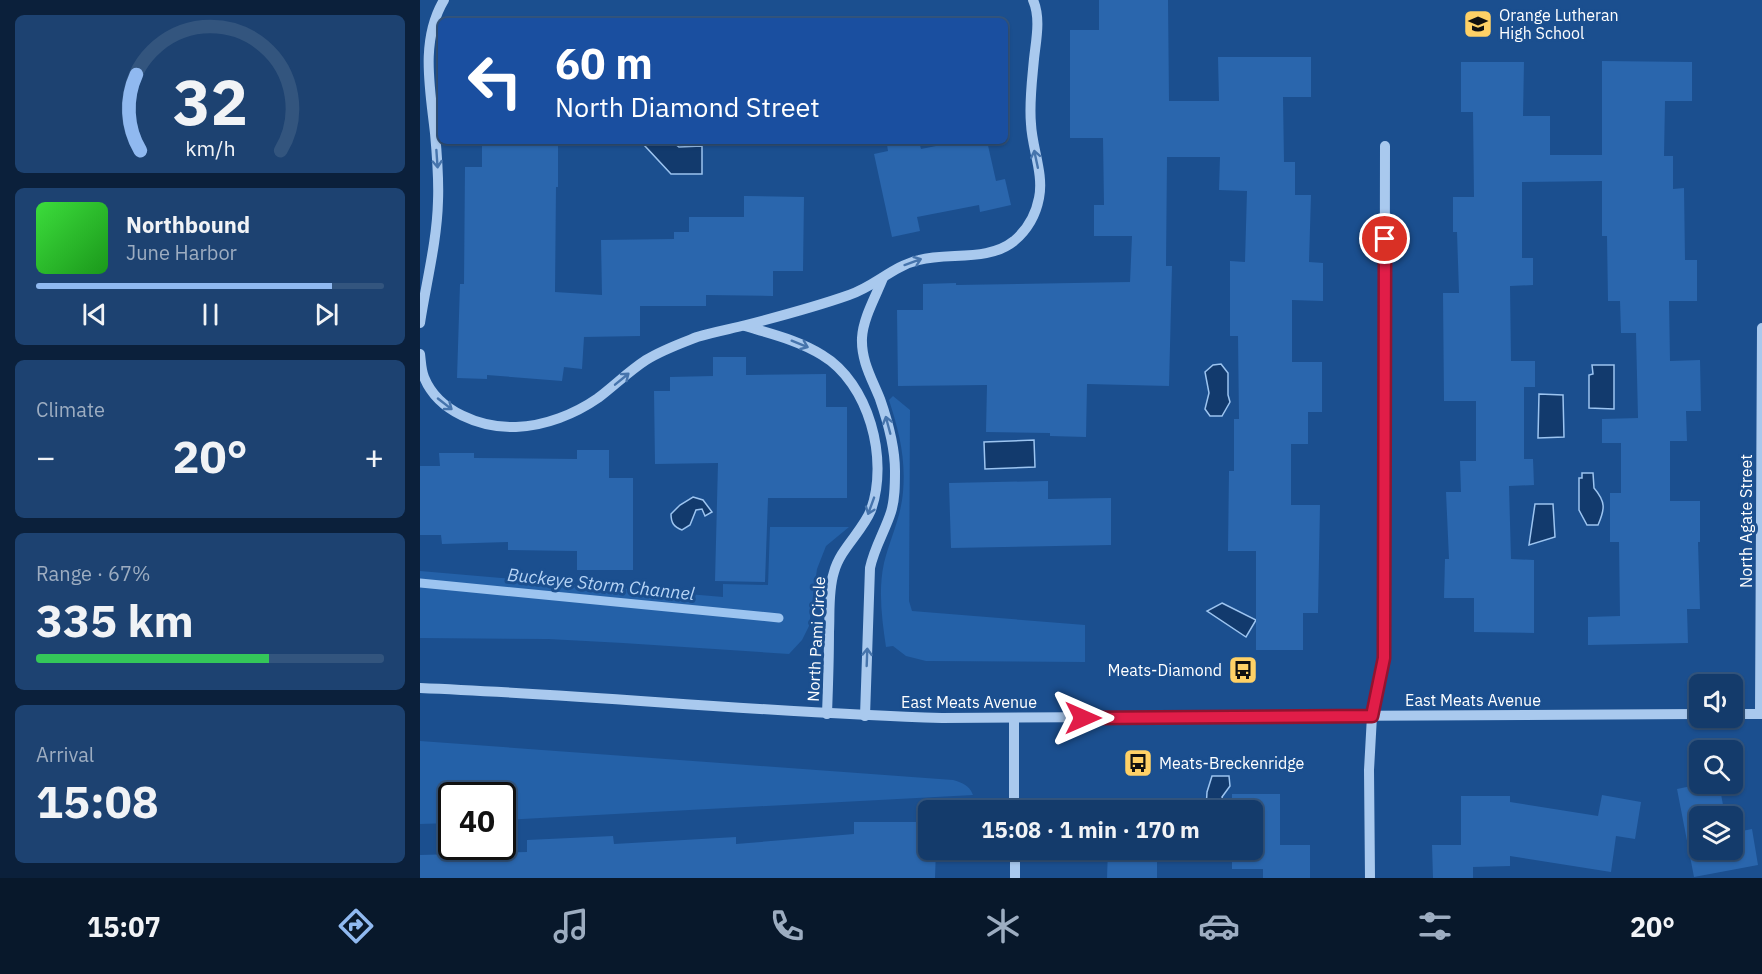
<!DOCTYPE html>
<html lang="en">
<head>
<meta charset="utf-8">
<style>
	body { margin:0; font-family:"IBM Plex Sans",sans-serif; background:#1d4271; color:#f1f3f6; height:100vh; display:flex; flex-direction:column; font-size:22px; white-space:nowrap }
	* { box-sizing:border-box; margin:0 }
	p { font-size:20px; color:#9dadc1 }
	.icon { flex:none; width:33px; height:33px; fill:none; stroke:currentColor; stroke-width:2; stroke-linecap:round; stroke-linejoin:round }
	.map { position:relative; flex:1; overflow:hidden }
	.details { display:flex; flex-direction:column; gap:15px; padding:15px; background:#0b203b; width:420px }
	.details>* { flex:none }
	.guide { position:absolute; left:18px; top:18px; width:570px; height:126px; border-radius:9px; box-shadow:0 2px 4px #0004,0 0 0 2px #33557e; background:#1a4fa0; color:#fff; overflow:hidden }
	.buttons { position:absolute; left:1269px; top:674px; display:grid; gap:12px }
	.buttons a { display:grid; place-items:center; width:54px; height:54px; border-radius:9px; background:#143b6b; box-shadow:0 2px 4px #0004,0 0 0 2px #33557e; font-size:30px }
	.speed { position:absolute; left:18px; top:782px; display:flex; gap:12px; font-size:30px; font-weight:700; text-align:center }
	.speed>* { display:grid; place-content:center; width:78px; height:78px; border-radius:50%; background:#143b6b; box-shadow:0 2px 4px #0004,0 0 0 2px #33557e; line-height:1 }
	.speed .limit { border:3px solid #111; border-radius:9px; background:#fff; color:#111 }
	.pin { position:absolute; display:grid; place-items:center; width:51px; height:51px; color:#fff; margin:-26px; border:3px solid #fff; border-radius:50%; box-shadow:0 2px 6px #0007 }
	.me { position:absolute; width:66px; margin:-33px; rotate:90deg; stroke-linejoin:round; filter:drop-shadow(0 0 4px #0008) }
	.turn { display:flex; align-items:center; gap:21px; height:126px; padding:0 18px; font-size:27px }
	.turn .icon { width:78px; height:78px; stroke-width:2.5 }
	.turn b { display:block; font-size:42px; line-height:51px }
	.big { font-size:45px; font-weight:700; line-height:1.1 }
	.details .widget { flex:1; display:flex; flex-direction:column; justify-content:center; gap:9px; min-width:0; padding:0 21px; border-radius:9px; background:#1d4271 }
	.details .dial { align-items:center; gap:0 }
	.dial svg { height:156px; overflow:visible; fill:none; stroke:#33557e; stroke-width:7; stroke-linecap:round; text-anchor:middle }
	.dial text { fill:#f1f3f6; stroke:none }
	.song { display:flex; align-items:center; gap:18px }
	.cover { width:72px; height:72px; border-radius:9px; background:linear-gradient(135deg,hsl(120 70% 55%),hsl(120 70% 35%)) }
	.played { height:6px; border-radius:3px; background:linear-gradient(90deg,#90b9f0 85%,#33557e 85%) }
	.keys { display:flex; justify-content:space-around; direction:ltr }
	.heat { display:flex; justify-content:space-between; align-items:center; font-size:33px; direction:ltr }
	.charge { height:9px; border-radius:4px; background:linear-gradient(90deg,#34c759 67%,#33557e 0) }
	.trip { position:absolute; left:498px; top:800px; width:345px; height:60px; border-radius:9px; background:#143b6b; box-shadow:0 2px 4px #0004,0 0 0 2px #33557e; font-weight:700; line-height:60px; text-align:center }
	.menu { display:flex; height:96px; justify-content:space-around; align-items:center; background:#08182b; color:#9dadc1 }
	.menu .icon { width:42px; height:42px }
	.menu .selected { color:#90b9f0 }
	.menu b { font-size:27px; color:#f1f3f6 }
	main { display:flex; flex:1; min-height:0 }
	.map>svg:first-child { display:block }
	.green { fill:#2461a8 }
	.water { fill:#123a6d; stroke:#9cc4f0; stroke-width:1.5 }
	.lines { fill:none; stroke-linecap:round; stroke-linejoin:round }
	.stream { stroke:#9cc4f0; stroke-width:9 }
	.building { fill:#2a66ad }
	.minor { stroke:#a9c9ee; stroke-width:10 }
	.oneway { stroke:#4674ac }
	.route-casing { stroke:#92132f; stroke-width:15 }
	.route { stroke:#e11d48; stroke-width:10 }
	.labels { text-anchor:middle; dominant-baseline:central; stroke-width:6; stroke-linejoin:round; paint-order:stroke }
	.poi-label { font-size:16px; fill:#fff; stroke:#1b4f8f; text-anchor:start }
	.street-label { font-size:16px; fill:#fff; stroke:#1b4f8f }
	.water-label { font-size:18px; font-style:italic; fill:#b5d3f5; stroke:#1b4f8f }
</style>
</head>
<body>
<main>
<section class="details">
<div class="widget dial"><svg viewBox="0 0 100 80">
<path d="M14 69A42 42 0 1 1 86 69"/>
<path d="M14 69A42 42 0 0 1 12 30" stroke="#90b9f0"/>
<text x="50" y="56" font-size="32" font-weight="700">32</text>
<text x="50" y="72" font-size="11">km/h</text>
</svg></div>
<div class="widget">
<div class="song"><i class="cover"></i><div><b>Northbound</b><p>June Harbor</p></div></div>
<div class="played"></div>
<div class="keys"><svg class="icon" aria-label="previous" viewBox="0 0 24 24"><path d="M18 5L8 12l10 7zM5 5v14"/></svg><svg class="icon" aria-label="pause" viewBox="0 0 24 24"><path d="M8 5v14M16 5v14"/></svg><svg class="icon" aria-label="next" viewBox="0 0 24 24"><path d="M6 5l10 7-10 7zM19 5v14"/></svg></div>
</div>
<div class="widget"><p>Climate</p>
<div class="heat"><a>−</a><b class="big">20°</b><a>+</a></div>
</div>
<div class="widget"><p>Range · 67%</p><b class="big">335 km</b><div class="charge"></div></div>
<div class="widget"><p>Arrival</p><b class="big">15:08</b></div>
</section>
<div class="map">
<svg width="1342" height="878" viewBox="0 0 1342 878">
	<rect width="100%" height="100%" fill="#1b4f8f"/>
	<g class="green">
		<path d="M473,396L490,410L489,601L492,611L665,625V662L506,661L486,656L473,646L466,647C462,620 458,590 464,563C470,539 481,517 483,492C486,459 479,431 469,400Z"/>
		<path d="M350,527H429L406,546L397,569L389,626L382,640L369,654L203,643L128,639L0,638V571L303,597V584L348,585Z"/>
		<path d="M0,741L533,780C543,783 549,785 553,795L83,820L82,795H32L31,823L0,824Z"/>
	</g>
	<g class="water">
		<path d="M232,141H251L259,147L282,146V174H251L225,146Z"/>
		<path d="M801,364L808,373V395L810,402L802,416H790L785,409L789,393L785,372L793,365Z"/>
		<path d="M1172,365H1194V409L1169,408V375L1173,374Z"/>
		<path d="M1119,394L1143,395L1144,437L1118,438Z"/>
		<path d="M614,440L615,467L565,469L564,442Z"/>
		<path d="M1162,473H1173L1174,488C1186,502 1185,509 1178,525H1167L1159,510V478H1162Z"/>
		<path d="M273,497L283,500L292,512L285,516L282,509L276,510L270,525L262,530C254,527 251,523 251,514L260,505Z"/>
		<path d="M1115,504H1133L1135,537L1109,545Z"/>
		<path d="M802,603L836,620L826,637L787,611Z"/>
		<path d="M792,776H809L810,786L802,797L805,810H786L787,792Z"/>
	</g>
	<g class="lines">
		<path class="stream" d="M0,583L359,618"/>
	</g>
	<g class="building">
		<path d="M679,0H748L749,101H799L798,57H891V97H863L864,162H875V195H891L889,262L903,263V301L872,300V362H902V412H888V444H871V505H900L898,613H883V650H836V551H808L809,471H814V419H819L818,336H810V261L825,262L827,191L799,190L800,157H747L746,266H752L749,386L667,384L666,437L630,436V433L566,432L567,385L478,386L477,310H503V284L536,283V285L710,282L712,236H674V205H684L683,138H650V30H679Z"/>
		<path d="M1182,61L1272,62V101H1245L1244,156H1253V189L1264,188L1265,260H1277V301H1249L1250,361L1280,360L1281,411H1266L1267,441H1250V501H1280V542H1278L1280,609H1267L1268,643L1168,645V617L1200,616L1199,542H1190V493H1201V443H1182V419L1218,418L1216,333H1201L1200,301H1188L1187,236H1182V181L1102,182V258H1113V285L1090,286L1091,361H1115V387H1104V459H1113L1114,485L1089,486L1091,559L1114,560V633L1054,632V598H1024L1025,559H1029L1026,492H1041L1040,461H1056V401H1024L1023,293H1039L1037,232H1033V197H1054L1053,112H1041V62H1104L1103,116H1130V155H1182Z"/>
		<path d="M62,141H85L86,146H138V187H136L135,292L182,295L181,240L254,239V232H269V217H324V196L384,197L383,271H353V296L286,295V306H220V336L164,337L162,369L144,367L142,381L67,375V379L37,378L40,284H44L45,167H62Z"/>
		<path d="M485,141H499L501,149L541,141H567L576,181L585,179L591,205L560,212L559,205L497,217L500,231L472,237L454,154L468,151L467,145Z"/>
		<path d="M293,357H326V375L406,374V407H427V498H348L345,582L295,581L298,463L235,464L234,391H250V377L293,376Z"/>
		<path d="M157,450H189V478H213V570H157V551L88,550V542L22,544L21,535H0V466H20L19,453H54V458L157,459Z"/>
		<path d="M628,481V499L691,498V545L531,548L529,483Z"/>
		<path d="M1286,783H1299L1305,816H1280V849H1312V833L1332,829L1338,865L1274,877L1257,789Z"/>
		<path d="M812,794H860V845H890V878H843V869H812V849H832V810H812Z"/>
		<path d="M1182,795L1221,802L1215,839L1196,836L1191,872L1090,856V866L1053,867V878H1013L1012,845H1041V796H1090V802L1178,816Z"/>
		<rect x="688" y="802" width="49" height="8"/>
		<path d="M434,822H508V849H516L515,878H0V855L107,852V840L193,836L194,844L316,837V844L434,834Z"/>
		<path d="M688,849H737V878H687Z"/>
	</g>
	<g class="lines">
		<g class="minor">
			<path d="M0,323C6,283 17,242 18,201C19,178 17,155 15,133C10,88 0,40 24,0"/>
			<path d="M325,326C351,334 378,340 402,355C449,383 469,459 451,510C442,532 420,549 414,572C408,591 410,612 409,632C409,659 408,687 407,714"/>
			<path d="M0,354C1,361 1,370 4,377C18,412 61,428 96,427C125,426 155,414 178,398C194,386 209,371 226,360C242,350 259,344 277,337C293,332 310,329 326,325C361,316 395,307 429,295C454,287 473,266 499,260C529,252 568,262 594,241C607,230 616,214 619,198C624,174 612,148 611,124C609,103 612,81 614,59C616,40 621,18 613,0"/>
			<path d="M0,688C174,695 347,713 522,718L1280,714"/>
			<path d="M1312,714H1342"/>
			<path d="M1340,714L1342,328"/>
			<path d="M445,716L450,568C454,548 465,531 471,512C475,499 475,485 475,471C475,447 468,422 460,399C452,379 441,361 442,338C443,318 456,296 463,278"/>
			<path d="M594,718V810"/>
			<path d="M595,849V878"/>
			<path d="M950,878L949,770L952,716L964,658L965,146"/>
		</g>
	</g>
	<defs><path id="oneway-shaft" d="M-6 0H5M1.5-3L5.5 0L1.5 3" fill="none" stroke-width="1.6" stroke-linecap="round" stroke-linejoin="round" transform="scale(1.5)"/></defs>
	<g class="oneway">
		<use href="#oneway-shaft" transform="translate(17 159) rotate(86)"/>
		<use href="#oneway-shaft" transform="translate(616 159) rotate(-102)"/>
		<use href="#oneway-shaft" transform="translate(493 262) rotate(-20)"/>
		<use href="#oneway-shaft" transform="translate(380 344) rotate(22)"/>
		<use href="#oneway-shaft" transform="translate(202 379) rotate(-39)"/>
		<use href="#oneway-shaft" transform="translate(25 404) rotate(38)"/>
		<use href="#oneway-shaft" transform="translate(468 425) rotate(-105)"/>
		<use href="#oneway-shaft" transform="translate(451 506) rotate(110)"/>
		<use href="#oneway-shaft" transform="translate(447 657) rotate(-88)"/>
	</g>
	<g class="lines">
		<g class="route-casing">
			<path id="route" d="M663,718L952,716L964,658L965,239"/>
		</g>
		<use href="#route" class="route"/>
	</g>
	<defs>
		<g id="school-square" transform="scale(1.5)"><rect x="-9" y="-9" width="18" height="18" rx="4" fill="#ffd166" stroke="#1b4f8f"/><path d="M0-5L7-2L0 1L-7-2ZM-4 1L0 2.5L4 1V4Q0 6-4 4Z" fill="#111"/></g>
		<g id="bus-square" transform="scale(1.5)"><rect x="-9" y="-9" width="18" height="18" rx="4" fill="#ffd166" stroke="#1b4f8f"/><path d="M-5-6H5V4H4V6H2V4H-2V6H-4V4H-5ZM-3.5-4V0h7V-4ZM-3.5 1.2v1.5H-2V1.2ZM2 1.2v1.5H3.5V1.2Z" fill="#111"/></g>
	</defs>
	<g fill-rule="evenodd">
		<use href="#school-square" x="1058" y="24"/>
		<use href="#bus-square" x="823" y="670"/>
		<use href="#bus-square" x="718" y="763"/>
	</g>
	<g class="labels">
		<g class="poi-label">
			<text x="1079" y="15">Orange Lutheran<tspan x="1079" dy="18">High School</tspan></text>
			<text x="802" y="670" text-anchor="end">Meats-Diamond</text>
			<text x="739" y="763">Meats-Breckenridge</text>
		</g>
		<g class="street-label">
			<text transform="translate(1326 521) rotate(-90)">North Agate Street</text>
			<text transform="translate(396 639) rotate(-87)">North Pami Circle</text>
			<text x="1053" y="700">East Meats Avenue</text>
			<text x="549" y="702">East Meats Avenue</text>
		</g>
		<g class="water-label">
			<text transform="translate(181 584) rotate(6)">Buckeye Storm Channel</text>
		</g>
	</g>
</svg>
<div class="buttons">
<a><svg class="icon" aria-label="sound" viewBox="0 0 24 24"><path d="M4 9h4l5-4v14l-5-4H4zM17 9q2 3 0 6"/></svg></a>
<a><svg class="icon" aria-label="search" viewBox="0 0 24 24"><circle cx="10" cy="10" r="6"/><path d="M15 15l6 6"/></svg></a>
<a><svg class="icon" aria-label="layers" viewBox="0 0 24 24"><path d="M12 4l9 5-9 5-9-5zM3 14l9 5 9-5"/></svg></a>
</div>
<div class="speed"><div class="limit">40</div></div>
<div class="pin" style="left:965px;top:239px;background:#d93025"><svg class="icon" aria-label="arrive" viewBox="0 0 24 24"><path d="M6 21V4h12l-3 4 3 4H6"/></svg></div>
<svg class="me" style="left:663px;top:718px" viewBox="-20 -20 40 40"><path d="M0-17L14 15 0 8-14 15z" fill="#e11d48" stroke="#fff" stroke-width="4"/></svg>
<div class="trip">15:08 · 1 min · 170 m</div>
<div class="guide">
<div class="turn"><svg class="icon" aria-label="left" viewBox="0 0 24 24"><path d="M17 20v-9H6M10 6l-5 5 5 5"/></svg><div><b>60 m</b>North Diamond Street</div></div>
</div>
</div>
</main>
<nav class="menu">
<b>15:07</b>
<svg class="icon selected" aria-label="directions" viewBox="0 0 24 24"><path d="M12 3l9 9-9 9-9-9zM9 14v-3h6M13 9l2 2-2 2"/></svg>
<svg class="icon" aria-label="music" viewBox="0 0 24 24"><path d="M9 18V5l10-2v13"/><circle cx="6" cy="18" r="3"/><circle cx="16" cy="16" r="3"/></svg>
<svg class="icon" aria-label="phone" viewBox="0 0 24 24"><path d="M5 4h4l2 5-3 2q2 4 5 5l2-3 5 2v4C11 20 4 13 5 4z"/></svg>
<svg class="icon" aria-label="climate" viewBox="0 0 24 24"><path d="M12 3v18M4 7l16 10M4 17L20 7"/></svg>
<svg class="icon" aria-label="car" viewBox="0 0 24 24"><path d="M5 17H2v-5l4-1 3-4h7l3 4 3 1v5h-3M9 17h6M6 11h13"/><circle cx="7" cy="17" r="2"/><circle cx="17" cy="17" r="2"/></svg>
<svg class="icon" aria-label="filters" viewBox="0 0 24 24"><path d="M4 7h16M4 17h16"/><circle cx="9" cy="7" r="2"/><circle cx="15" cy="17" r="2"/></svg>
<b>20°</b>
</nav>
</body>
</html>
